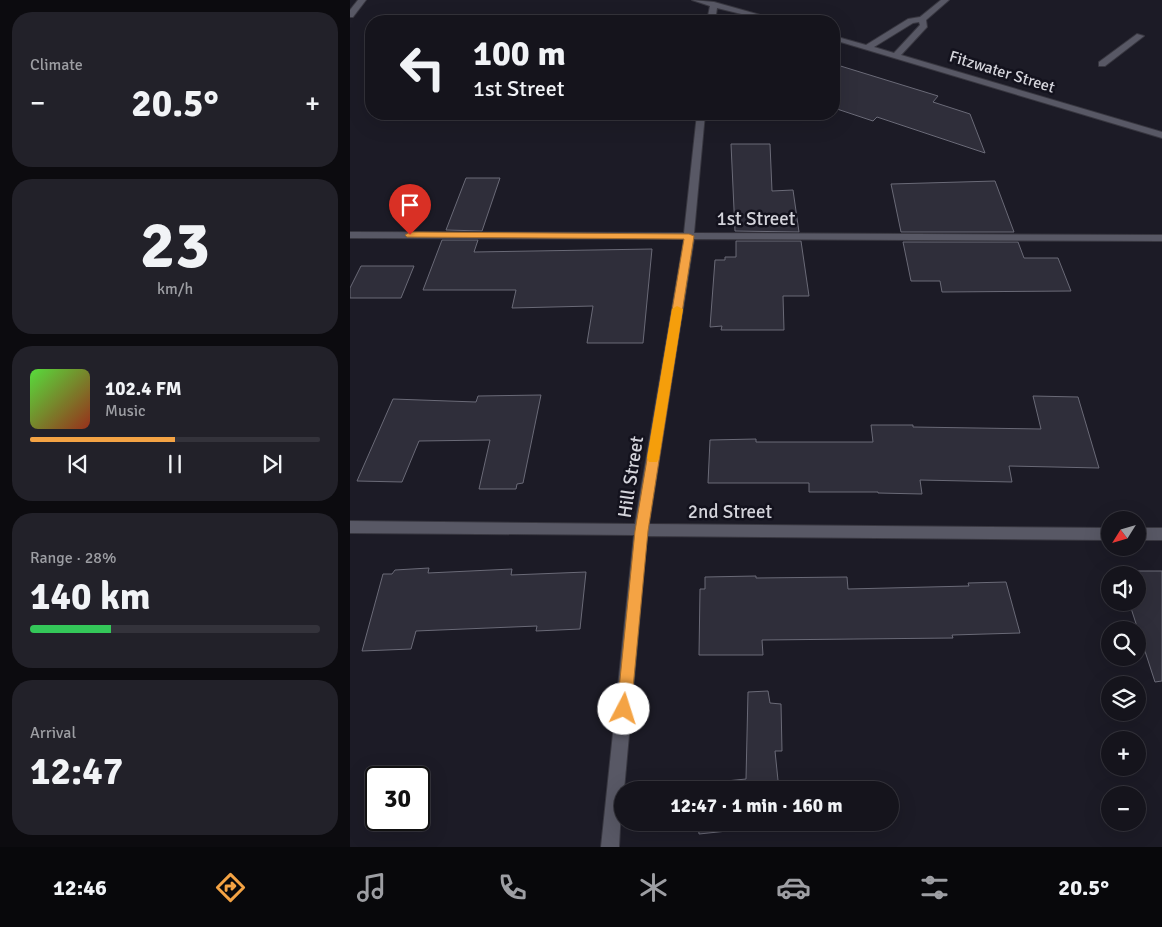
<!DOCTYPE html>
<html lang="en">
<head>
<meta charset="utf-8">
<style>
	body { margin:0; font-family:Signika,sans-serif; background:#222129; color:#f1f3f6; height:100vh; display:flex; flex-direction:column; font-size:19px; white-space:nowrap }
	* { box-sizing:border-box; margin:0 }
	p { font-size:16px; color:#9d9ea3 }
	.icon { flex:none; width:28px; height:28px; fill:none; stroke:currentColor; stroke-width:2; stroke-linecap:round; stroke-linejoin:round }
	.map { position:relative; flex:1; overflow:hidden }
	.panel { display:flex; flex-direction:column; gap:12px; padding:12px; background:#0c0b0f; width:350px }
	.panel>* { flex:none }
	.guide { position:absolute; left:15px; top:15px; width:475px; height:105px; border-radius:20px; box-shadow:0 5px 20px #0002,0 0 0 1px #34333b; background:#15141c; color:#f1f3f6; overflow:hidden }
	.needle { width:32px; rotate:233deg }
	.buttons { position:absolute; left:751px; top:511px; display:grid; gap:10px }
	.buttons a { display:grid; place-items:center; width:45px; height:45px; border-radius:50%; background:#15141c; box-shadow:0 5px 20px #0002,0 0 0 1px #34333b; font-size:25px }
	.speed { position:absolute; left:15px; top:766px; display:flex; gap:10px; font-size:25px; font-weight:700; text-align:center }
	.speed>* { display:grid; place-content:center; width:65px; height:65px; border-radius:50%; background:#15141c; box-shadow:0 5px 20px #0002,0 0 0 1px #34333b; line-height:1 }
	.speed .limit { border:2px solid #111; border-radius:8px; background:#fff; color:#111 }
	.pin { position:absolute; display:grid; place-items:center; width:42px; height:42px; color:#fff; margin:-51px -21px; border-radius:50% 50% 50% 0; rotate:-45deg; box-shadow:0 0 5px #0007 }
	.pin .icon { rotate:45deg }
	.me { position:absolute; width:55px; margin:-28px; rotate:5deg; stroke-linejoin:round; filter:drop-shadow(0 0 4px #0008) }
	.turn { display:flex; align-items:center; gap:18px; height:105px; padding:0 25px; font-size:22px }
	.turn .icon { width:65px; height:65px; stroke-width:2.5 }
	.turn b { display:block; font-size:35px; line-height:42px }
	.big { font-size:38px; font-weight:800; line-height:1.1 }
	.panel .widget { flex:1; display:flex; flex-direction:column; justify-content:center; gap:8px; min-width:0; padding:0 18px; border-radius:20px; background:#222129 }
	.panel .dial { align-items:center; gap:0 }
	.dial b { font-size:65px; line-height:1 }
	.song { display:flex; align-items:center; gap:15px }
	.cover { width:60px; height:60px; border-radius:8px; background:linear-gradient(135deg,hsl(110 70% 55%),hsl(10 70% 35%)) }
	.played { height:5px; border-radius:2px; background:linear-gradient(90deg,#f4a344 50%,#34333b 50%) }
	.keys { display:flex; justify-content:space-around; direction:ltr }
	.heat { display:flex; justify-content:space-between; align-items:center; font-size:28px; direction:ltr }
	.charge { height:8px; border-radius:4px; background:linear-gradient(90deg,#34c759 28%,#34333b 0) }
	.trip { position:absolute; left:264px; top:781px; width:285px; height:50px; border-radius:25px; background:#15141c; box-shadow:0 5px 20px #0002,0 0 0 1px #34333b; font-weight:800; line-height:50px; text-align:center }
	.tab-bar { display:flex; height:80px; justify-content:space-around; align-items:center; background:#08080b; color:#9d9ea3 }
	.tab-bar .icon { width:35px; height:35px }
	.tab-bar .on { color:#f4a344 }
	.tab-bar b { font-size:22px; color:#f1f3f6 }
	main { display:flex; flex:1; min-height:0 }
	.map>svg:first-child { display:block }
	.building { fill:#2f2e3a; stroke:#6a6a77 }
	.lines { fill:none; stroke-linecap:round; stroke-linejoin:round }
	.minor-casing { stroke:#383740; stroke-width:2 }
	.minor { fill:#585865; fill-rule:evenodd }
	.route { fill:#f4a344; stroke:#9f6a2c }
	.slow { fill:#f59e0b }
	.labels { text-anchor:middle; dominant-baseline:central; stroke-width:5; stroke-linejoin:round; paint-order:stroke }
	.far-street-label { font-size:16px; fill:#d4d4db; stroke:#13121d }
	.street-label { font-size:19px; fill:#d4d4db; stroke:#13121d }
</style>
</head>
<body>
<main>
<section class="panel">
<div class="widget"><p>Climate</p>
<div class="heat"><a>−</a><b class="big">20.5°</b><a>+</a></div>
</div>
<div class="widget dial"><b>23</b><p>km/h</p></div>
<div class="widget">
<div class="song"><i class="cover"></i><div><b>102.4 FM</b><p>Music</p></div></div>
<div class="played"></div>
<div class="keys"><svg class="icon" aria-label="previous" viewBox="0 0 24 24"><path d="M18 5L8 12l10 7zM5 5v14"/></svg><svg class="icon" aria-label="pause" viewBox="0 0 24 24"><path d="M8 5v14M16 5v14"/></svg><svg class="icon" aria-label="next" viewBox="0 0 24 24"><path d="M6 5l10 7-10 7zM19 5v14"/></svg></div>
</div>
<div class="widget"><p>Range · 28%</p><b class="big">140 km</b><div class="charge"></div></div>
<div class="widget"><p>Arrival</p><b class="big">12:47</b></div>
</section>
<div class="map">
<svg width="812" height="847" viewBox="0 0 812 847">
	<rect width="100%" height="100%" fill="#1c1b26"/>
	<g class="building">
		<path d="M484,64L588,96L583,102L620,114L635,153L527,117L523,121L484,108Z"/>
		<path d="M381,144H420L422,191L443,190L449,232L385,231Z"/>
		<path d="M116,178H150L132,231L96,230Z"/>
		<path d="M645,181L664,232H551L541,184Z"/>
		<path d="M92,240H128L124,252L302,249L293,343H237L243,306L162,308L166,290H73Z"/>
		<path d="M386,241H451L459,296H433L434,330H371L372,326L360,327L365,260H375V257H386Z"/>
		<path d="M553,242H668L674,258H708L721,291L592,292L590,281H561Z"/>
		<path d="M11,266H64L51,298H0V288Z"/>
		<path d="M191,395L173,483L167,484L166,489H129L140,440L69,441L52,482L7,481L43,399L126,402L128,396Z"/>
		<path d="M683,396L728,397L749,468L659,466L662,482L570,480L572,494L528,493V492H459V483H358L360,440L406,439V442H523L521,425H563V427L691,429Z"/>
		<path d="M79,568L78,573L162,569L161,575L236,572L230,629L186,631L187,626L66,631L61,649L12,651L33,574H42L45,570Z"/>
		<path d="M769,571H812V681L805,682L779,602H788V575H770Z"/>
		<path d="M406,576V578L497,577L498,589L619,586L618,583L656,582L670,633L602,635L603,638L412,640L413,655H349L350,589H355V577Z"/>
		<path d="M418,691L420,703L431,704L432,751H425L429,790H347L346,784L396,779L398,692Z"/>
		<path d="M348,822H433L434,825L349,834Z"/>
	</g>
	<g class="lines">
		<g class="minor-casing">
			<g id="minor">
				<path d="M8,0H16L3,17H0V10Z"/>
				<path d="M342,0L364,2L432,21H420L367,8L365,21H357L360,6Z"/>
				<path d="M591,0H599L576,20L577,27L551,55L812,132V138L484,40V36L516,45L558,19L570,17ZM569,22L570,25L544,53L524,47L563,23Z"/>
				<path d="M787,34L794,36L755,66H749V62Z"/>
				<path d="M347,114H355L344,233L812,235V241L344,239L299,524L760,528V540L297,536L274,790H272L269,847H251L284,535L0,533V521L285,524L334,239L0,238V232L334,233Z"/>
				<rect x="788" y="528" width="24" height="12"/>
			</g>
		</g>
		<use href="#minor" class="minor"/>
	</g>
	<path class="route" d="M60,232L339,234L344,236L298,531L281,709L279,714L274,716L269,714L267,709L285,531L334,239L57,237L55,235Z"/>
	<path class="slow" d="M327,306L333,309L309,458L307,462H299L297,458L322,309Z"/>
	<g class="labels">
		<g class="far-street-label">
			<text transform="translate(652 72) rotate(17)">Fitzwater Street</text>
		</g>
		<g class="street-label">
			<text x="406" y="219">1st Street</text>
			<text transform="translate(281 477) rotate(-81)">Hill Street</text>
			<text x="380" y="512">2nd Street</text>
		</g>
	</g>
</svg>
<div class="buttons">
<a><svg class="needle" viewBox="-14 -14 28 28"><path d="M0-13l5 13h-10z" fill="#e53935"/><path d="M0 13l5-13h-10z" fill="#9d9ea3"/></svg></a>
<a><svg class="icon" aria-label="sound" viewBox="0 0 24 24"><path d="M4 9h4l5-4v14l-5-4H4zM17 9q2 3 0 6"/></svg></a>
<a><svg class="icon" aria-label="search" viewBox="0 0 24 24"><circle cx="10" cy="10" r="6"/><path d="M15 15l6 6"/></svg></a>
<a><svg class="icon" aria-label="layers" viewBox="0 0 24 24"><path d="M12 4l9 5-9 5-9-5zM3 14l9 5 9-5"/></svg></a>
<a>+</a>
<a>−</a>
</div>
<div class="speed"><div class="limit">30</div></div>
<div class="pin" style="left:60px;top:235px;background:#d93025"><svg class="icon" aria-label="arrive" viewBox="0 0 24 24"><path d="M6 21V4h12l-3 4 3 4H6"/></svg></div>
<svg class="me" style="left:274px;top:709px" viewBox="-20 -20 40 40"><circle r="19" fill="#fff"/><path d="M0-13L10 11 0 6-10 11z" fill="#f4a344"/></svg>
<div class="trip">12:47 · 1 min · 160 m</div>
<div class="guide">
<div class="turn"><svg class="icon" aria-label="left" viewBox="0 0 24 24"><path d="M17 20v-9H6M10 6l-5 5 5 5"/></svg><div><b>100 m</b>1st Street</div></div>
</div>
</div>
</main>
<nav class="tab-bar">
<b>12:46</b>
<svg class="icon on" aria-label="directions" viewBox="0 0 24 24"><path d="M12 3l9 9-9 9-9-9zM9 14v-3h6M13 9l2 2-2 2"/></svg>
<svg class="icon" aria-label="music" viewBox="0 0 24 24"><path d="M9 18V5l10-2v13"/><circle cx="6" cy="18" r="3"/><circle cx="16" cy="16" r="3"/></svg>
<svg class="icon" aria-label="phone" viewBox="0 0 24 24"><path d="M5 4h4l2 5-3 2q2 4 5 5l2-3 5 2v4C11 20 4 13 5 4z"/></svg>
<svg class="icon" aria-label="climate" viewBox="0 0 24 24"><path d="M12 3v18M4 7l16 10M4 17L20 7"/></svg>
<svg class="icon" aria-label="car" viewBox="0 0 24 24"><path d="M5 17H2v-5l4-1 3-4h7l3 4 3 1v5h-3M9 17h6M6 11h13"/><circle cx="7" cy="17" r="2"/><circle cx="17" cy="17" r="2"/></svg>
<svg class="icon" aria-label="filters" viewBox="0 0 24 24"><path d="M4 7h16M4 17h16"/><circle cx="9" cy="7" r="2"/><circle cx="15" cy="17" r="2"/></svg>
<b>20.5°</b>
</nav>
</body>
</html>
